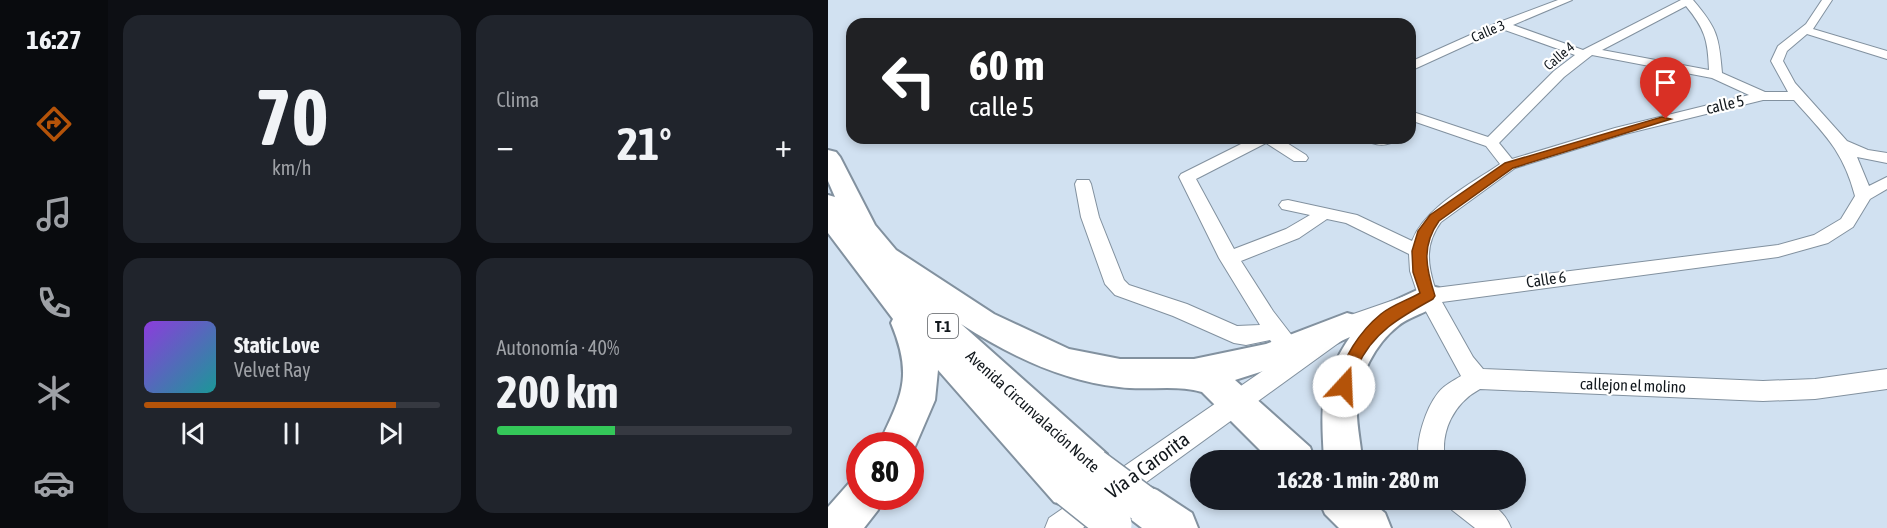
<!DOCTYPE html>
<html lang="es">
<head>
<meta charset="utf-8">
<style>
	body { margin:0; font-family:"Asap Condensed",sans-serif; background:#20242c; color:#f1f3f6; height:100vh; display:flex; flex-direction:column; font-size:22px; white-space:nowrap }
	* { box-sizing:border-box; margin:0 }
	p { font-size:20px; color:#9ea1a6 }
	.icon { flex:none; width:33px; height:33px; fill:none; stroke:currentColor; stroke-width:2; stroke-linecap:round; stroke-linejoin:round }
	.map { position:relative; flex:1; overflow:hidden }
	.details { display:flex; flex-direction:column; gap:15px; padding:15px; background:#0d0f14; width:720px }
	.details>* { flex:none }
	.hud { position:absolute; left:18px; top:18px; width:570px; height:126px; border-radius:18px; box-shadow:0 3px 9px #0003; background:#202124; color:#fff; overflow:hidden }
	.speed { position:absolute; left:18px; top:432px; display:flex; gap:12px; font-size:30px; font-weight:700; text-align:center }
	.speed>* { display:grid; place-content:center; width:78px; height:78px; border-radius:50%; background:#171b24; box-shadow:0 3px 9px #0003; line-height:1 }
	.speed .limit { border:9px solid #d22; background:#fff; color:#111 }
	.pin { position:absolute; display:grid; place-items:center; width:51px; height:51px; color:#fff; margin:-62px -26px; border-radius:50% 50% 50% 0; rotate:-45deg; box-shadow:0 0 6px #0007 }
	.pin .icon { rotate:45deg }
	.me { position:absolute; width:66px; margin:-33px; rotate:20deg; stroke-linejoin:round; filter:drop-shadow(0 0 4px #0008) }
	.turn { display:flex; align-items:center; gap:21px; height:126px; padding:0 24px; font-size:27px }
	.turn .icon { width:78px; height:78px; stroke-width:2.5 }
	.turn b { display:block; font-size:42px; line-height:51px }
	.big { font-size:45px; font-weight:700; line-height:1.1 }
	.details .tile { flex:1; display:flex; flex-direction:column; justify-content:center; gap:9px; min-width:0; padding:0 21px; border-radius:18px; background:#20242c }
	.details .dial { align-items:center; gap:0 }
	.dial b { font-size:78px; line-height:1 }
	.song { display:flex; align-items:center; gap:18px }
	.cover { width:72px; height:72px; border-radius:9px; background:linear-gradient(135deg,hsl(270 70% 55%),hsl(180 70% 35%)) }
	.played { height:6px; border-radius:3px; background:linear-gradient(90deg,#b45309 85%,#363941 85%) }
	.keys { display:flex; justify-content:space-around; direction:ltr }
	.heat { display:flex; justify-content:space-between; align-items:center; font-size:33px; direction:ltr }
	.charge { height:9px; border-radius:4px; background:linear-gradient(90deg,#34c759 40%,#363941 0) }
	.details .tiles { flex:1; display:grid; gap:15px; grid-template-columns:repeat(2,1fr) }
	.trip { position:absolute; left:362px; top:450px; width:336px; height:60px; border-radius:30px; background:#171b24; box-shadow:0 3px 9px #0003; font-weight:700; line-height:60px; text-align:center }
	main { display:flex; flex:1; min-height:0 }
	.tabs { display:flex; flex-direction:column; width:108px; justify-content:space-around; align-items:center; background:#090b0e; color:#9ea1a6 }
	.tabs .icon { width:42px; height:42px }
	.tabs .selected { color:#b45309 }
	.tabs b { font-size:27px; color:#f1f3f6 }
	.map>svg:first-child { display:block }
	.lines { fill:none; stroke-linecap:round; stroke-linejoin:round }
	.minor-casing { stroke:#82919f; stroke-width:2 }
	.highway-casing { stroke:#82919f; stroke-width:4 }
	.minor { fill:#fff; fill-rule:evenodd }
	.highway { fill:#fff; fill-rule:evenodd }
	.highway-bridge-casing { stroke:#82919f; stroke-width:40; stroke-linecap:butt }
	.highway-bridge { stroke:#fff; stroke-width:37 }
	.route { fill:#b45309; stroke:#753606; stroke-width:1.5 }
	.labels { text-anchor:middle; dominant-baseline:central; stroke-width:4.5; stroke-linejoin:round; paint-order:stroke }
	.far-street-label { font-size:14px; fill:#12181d; stroke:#fff }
	.shield { fill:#fff; stroke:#595d61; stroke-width:1.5 }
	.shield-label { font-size:15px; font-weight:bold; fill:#12181d }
	.street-label { font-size:16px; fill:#12181d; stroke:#fff }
	.near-street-label { font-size:20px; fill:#12181d; stroke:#fff }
</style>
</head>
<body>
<main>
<nav class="tabs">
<b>16:27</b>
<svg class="icon selected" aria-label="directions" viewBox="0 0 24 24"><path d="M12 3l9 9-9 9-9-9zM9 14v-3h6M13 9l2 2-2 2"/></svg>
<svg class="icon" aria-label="music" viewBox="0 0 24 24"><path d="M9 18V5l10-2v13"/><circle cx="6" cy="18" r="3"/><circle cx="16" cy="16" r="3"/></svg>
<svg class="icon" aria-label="phone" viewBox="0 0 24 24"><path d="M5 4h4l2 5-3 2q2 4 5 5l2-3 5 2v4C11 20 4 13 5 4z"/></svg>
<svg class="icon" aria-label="climate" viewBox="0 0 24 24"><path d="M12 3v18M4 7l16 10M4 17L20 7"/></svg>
<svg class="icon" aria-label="car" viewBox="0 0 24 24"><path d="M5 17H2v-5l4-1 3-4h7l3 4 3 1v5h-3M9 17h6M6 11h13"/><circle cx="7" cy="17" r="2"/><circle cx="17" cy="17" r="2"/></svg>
</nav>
<section class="details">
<div class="tiles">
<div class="tile dial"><b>70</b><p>km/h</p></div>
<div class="tile"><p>Clima</p>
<div class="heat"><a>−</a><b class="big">21°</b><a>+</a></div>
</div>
<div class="tile">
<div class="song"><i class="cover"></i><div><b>Static Love</b><p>Velvet Ray</p></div></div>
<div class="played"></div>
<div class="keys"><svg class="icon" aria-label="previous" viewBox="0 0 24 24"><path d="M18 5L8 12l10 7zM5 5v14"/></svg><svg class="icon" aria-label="pause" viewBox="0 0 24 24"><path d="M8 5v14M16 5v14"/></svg><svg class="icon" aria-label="next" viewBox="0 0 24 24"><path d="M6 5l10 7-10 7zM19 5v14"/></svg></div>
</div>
<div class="tile"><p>Autonomía · 40%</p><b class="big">200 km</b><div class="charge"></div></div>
</div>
</section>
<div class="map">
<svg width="1059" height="528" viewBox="0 0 1059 528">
	<rect width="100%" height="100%" fill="#d1e1f1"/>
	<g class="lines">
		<g class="minor-casing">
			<g id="minor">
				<path d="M730,0H744L685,25L755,50L853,0H865C889,28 891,36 894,73L937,92H960L943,61L950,46L978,24L994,0H1004L985,29L1059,51V59L979,34L959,51L955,61L967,83L1019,141L1040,150L1059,153V163L1029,157L1041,186L1059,177V189L1042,199L1025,227L1000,243L950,257L614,302L645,357L655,369L935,381L987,379L1059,369V389L987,399L935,401L652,389C626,403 612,431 617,460H591C587,441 598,408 610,393C616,385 625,381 633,376L595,306L527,331L255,528H217L221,518L455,357L442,340L418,345L406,343L345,316L287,295L277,284L253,217L247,184L249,180H261L263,184L271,217L296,280L301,285L359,304L409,326L432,325L391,258L351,177L353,174L425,138H451L478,155L480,158L478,161H466L438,143L368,179L406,249L458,229L482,215L454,209L451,205L454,201L460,200L529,215L584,241C597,207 643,184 672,164L658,146L582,120V111L660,137L726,71L747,55L674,29L582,71V62L669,23ZM858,6C877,29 880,40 881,70L774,50ZM764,55L884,78L921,95L787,128L684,159L671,143L736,77ZM935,100H966C996,134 1015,150 1027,196L1013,219L986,235L950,245L607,288C599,263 597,244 613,222L687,168L797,134ZM499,219L518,223L581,254L582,271L589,292L511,319L472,346L445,311L413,261L471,238Z"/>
				<path d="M536,138H571C561,147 546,147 536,138Z"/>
				<path d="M620,500C647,497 672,500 683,528H647L624,510Z"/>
			</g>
		</g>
		<g class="highway-casing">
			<g id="highway">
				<path d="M0,150L8,152L12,157L47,225L68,250L166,314L241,349L292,359H366L438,344L519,313L530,316L534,323L548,309L600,285L611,288L615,296C606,313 584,314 570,326C547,344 530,377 529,406C528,424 533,443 534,460H496C493,407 491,383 522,337L473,359L407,380L482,447L487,460H442L374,392C347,384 318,391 291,387C234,381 181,355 133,324L279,454L284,467L279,480L265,485L258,482L260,488L254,502L240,507L226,502L110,370L107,400L82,458V446H50C73,396 86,378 63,323L65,319L0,233V195L7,197L0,181Z"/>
				<path d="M32,478V496H56L50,510L36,528H0V507L22,482Z"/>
				<path d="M315,484L329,490L364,513L370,528H314L301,518L295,504L301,490Z"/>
				<path d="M491,500H541L557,513L563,528H511L497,514Z"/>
			</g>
		</g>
		<use href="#minor" class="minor"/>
		<use href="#highway" class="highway"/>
		<g class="highway-bridge-casing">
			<g id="highway-bridge">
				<path d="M265,467L315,504"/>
				<path d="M240,488L285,524"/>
			</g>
		</g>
		<use href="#highway-bridge" class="highway-bridge"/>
	</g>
	<path class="route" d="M834,117L843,119L685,168L611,221C593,246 598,268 607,296L605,299C574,316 543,333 529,368C526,375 526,383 522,391L516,393L510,391L508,386C515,358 531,332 553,314C564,305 580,300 592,293L585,272L584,251L590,231L602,215L677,163Z"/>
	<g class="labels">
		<g class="far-street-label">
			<text transform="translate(660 31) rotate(-23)">Calle 3</text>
			<text transform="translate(731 56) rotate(-40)">Calle 4</text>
		</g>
		<rect class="shield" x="100" y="314" width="30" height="24" rx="4.5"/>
		<g class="shield-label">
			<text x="115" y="326">T-1</text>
		</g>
		<g class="street-label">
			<text transform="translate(897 104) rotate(-13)">calle 5</text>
			<text transform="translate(718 279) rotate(-8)">Calle 6</text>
			<text transform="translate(805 385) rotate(2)">callejon el molino</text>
			<text transform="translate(205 411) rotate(42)">Avenida Circunvalación Norte</text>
		</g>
		<g class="near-street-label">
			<text transform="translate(319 465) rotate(-36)">Vía a Carorita</text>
		</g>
	</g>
</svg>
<div class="speed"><div class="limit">80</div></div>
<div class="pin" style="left:838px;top:119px;background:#d93025"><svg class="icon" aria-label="arrive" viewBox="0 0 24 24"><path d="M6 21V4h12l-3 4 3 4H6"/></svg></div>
<svg class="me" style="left:516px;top:386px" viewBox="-20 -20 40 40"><circle r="19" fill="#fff"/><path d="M0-13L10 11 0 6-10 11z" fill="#b45309"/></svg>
<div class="trip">16:28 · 1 min · 280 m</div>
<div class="hud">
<div class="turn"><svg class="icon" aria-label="left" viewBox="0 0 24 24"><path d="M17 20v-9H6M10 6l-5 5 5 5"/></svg><div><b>60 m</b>calle 5</div></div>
</div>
</div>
</main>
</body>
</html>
